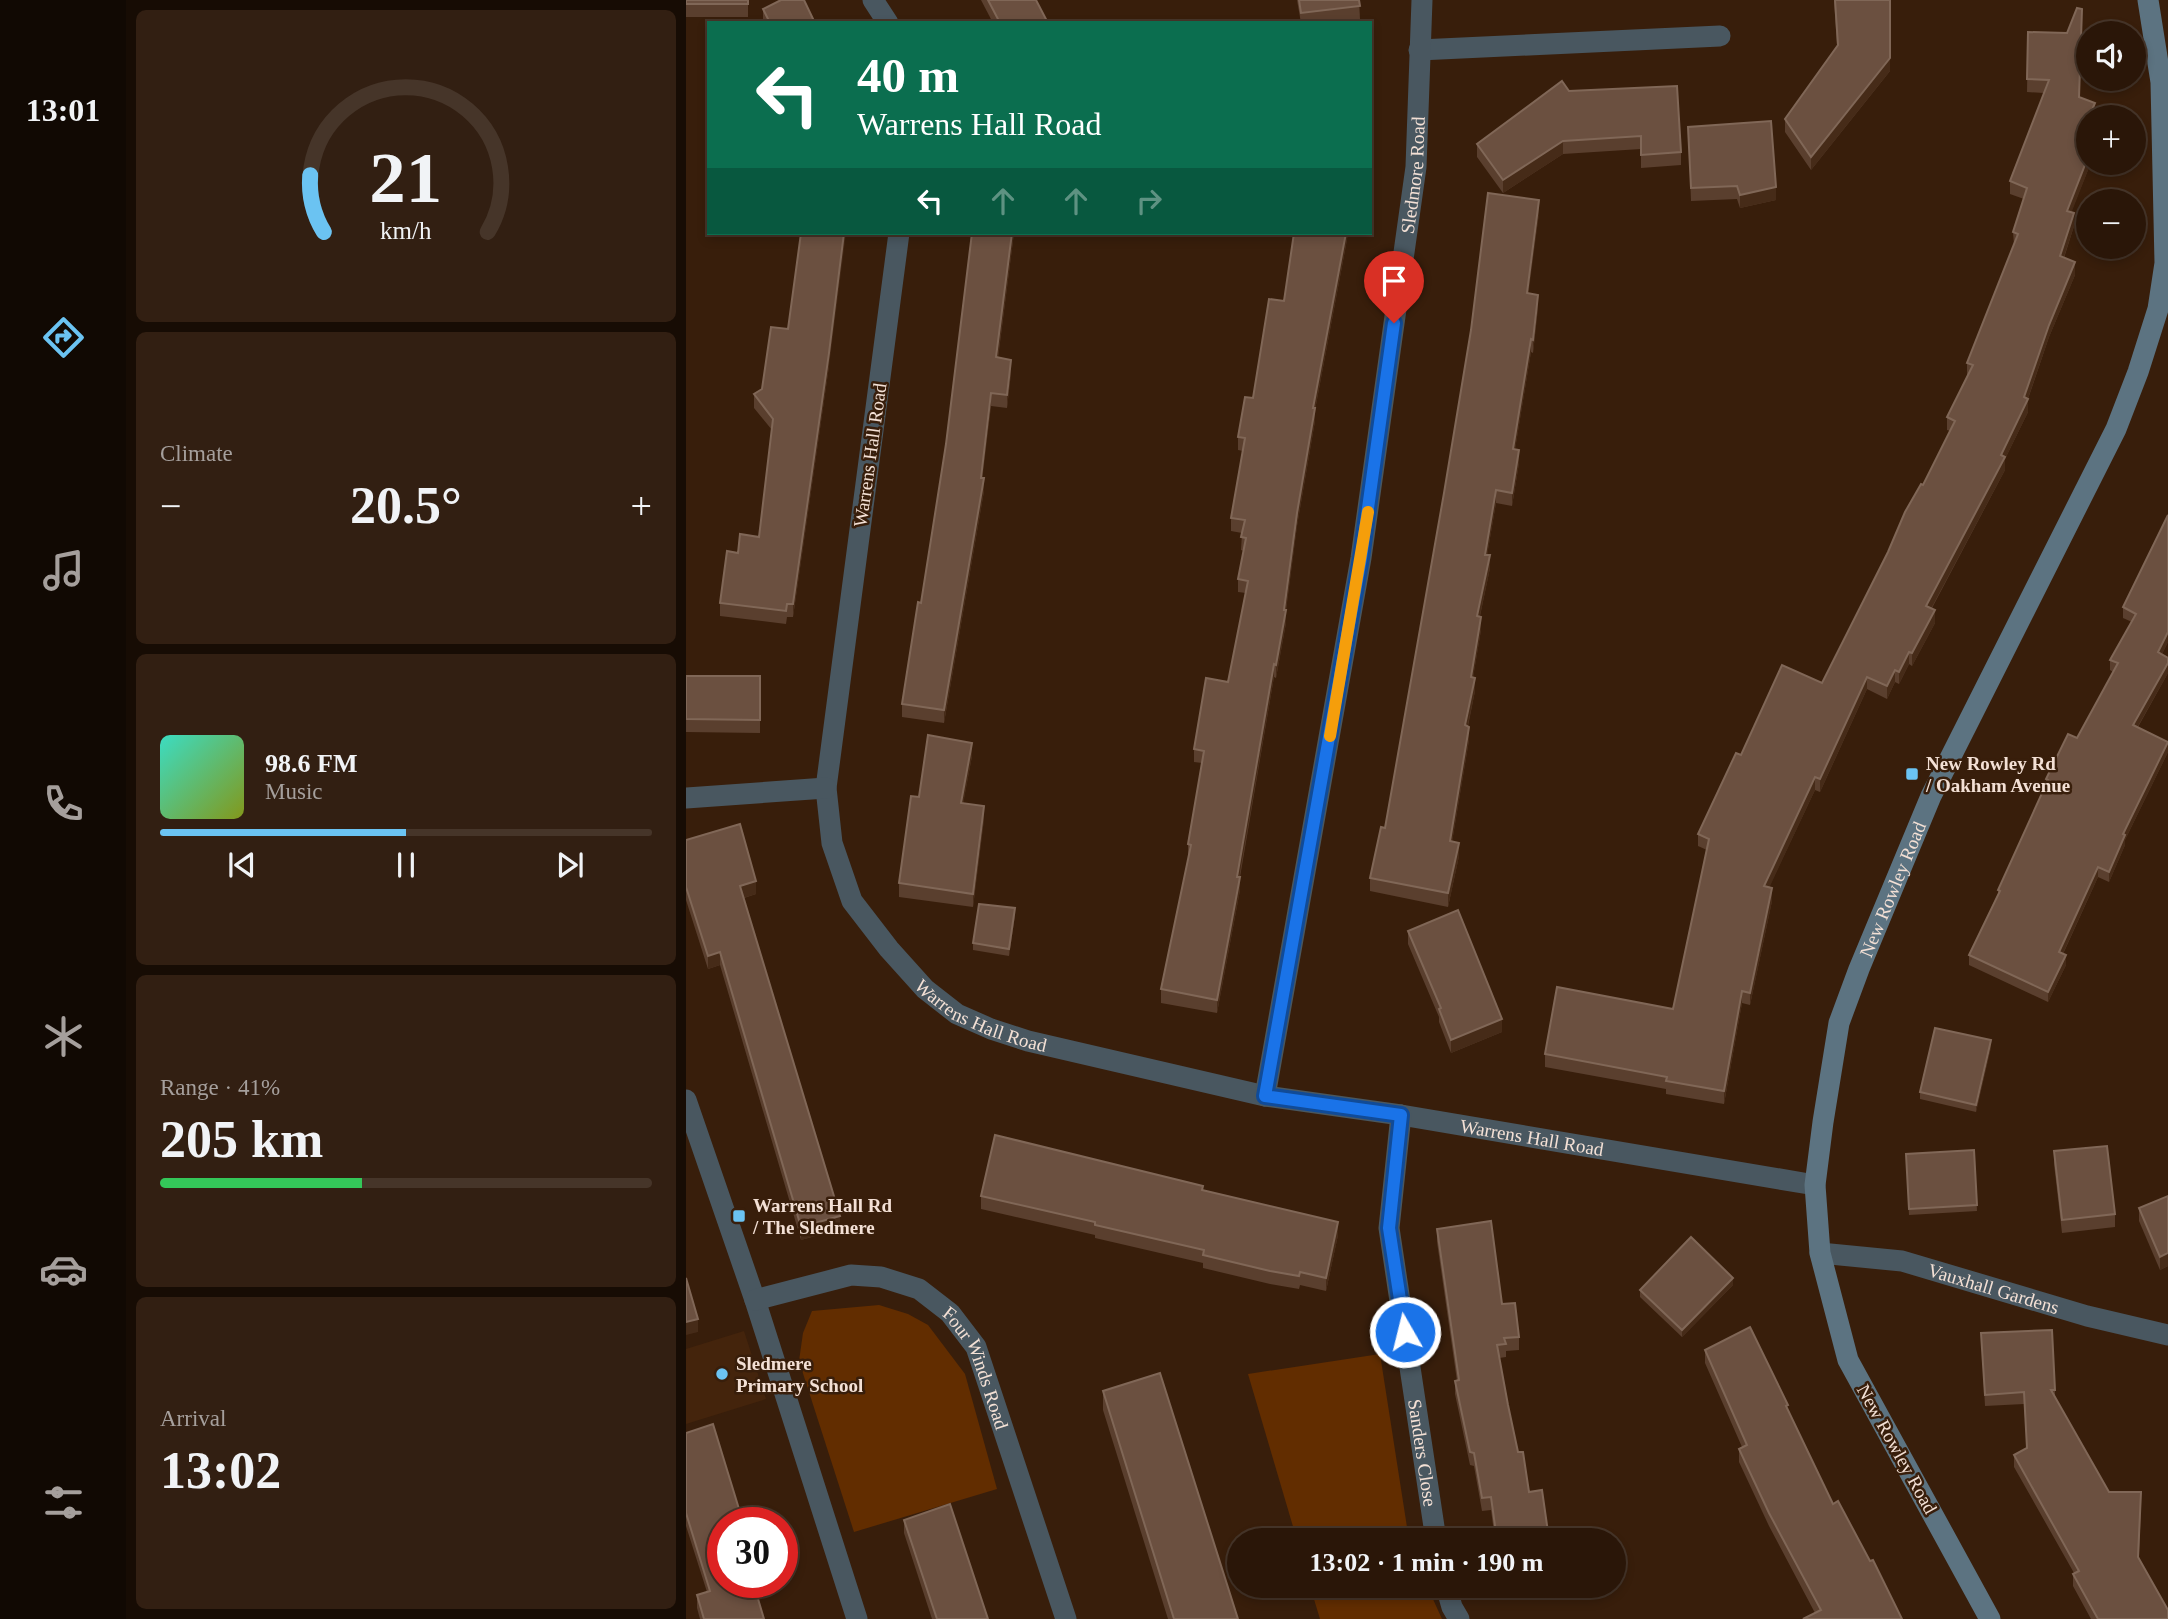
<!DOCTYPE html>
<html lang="en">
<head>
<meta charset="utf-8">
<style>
	body { margin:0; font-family:"Times New Roman",serif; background:#321f12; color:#f1f3f6; height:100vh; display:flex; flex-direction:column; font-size:26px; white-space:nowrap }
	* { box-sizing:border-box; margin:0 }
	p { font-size:23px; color:#a59f9c }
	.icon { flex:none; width:38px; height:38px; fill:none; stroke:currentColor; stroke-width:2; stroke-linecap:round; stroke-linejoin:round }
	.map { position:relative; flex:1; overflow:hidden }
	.details { display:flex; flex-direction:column; gap:10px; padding:10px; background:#170c04; width:560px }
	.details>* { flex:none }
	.top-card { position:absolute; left:21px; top:21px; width:665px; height:214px; border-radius:0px; box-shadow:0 4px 10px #0003,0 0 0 2px #463529; background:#0b6e4f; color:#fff; overflow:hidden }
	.buttons { position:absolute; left:1390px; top:21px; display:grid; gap:14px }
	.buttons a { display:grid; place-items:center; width:70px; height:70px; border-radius:50%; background:#2a1608; box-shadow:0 4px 10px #0003,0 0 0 2px #463529; font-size:35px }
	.speed { position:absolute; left:21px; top:1507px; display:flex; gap:14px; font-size:35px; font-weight:700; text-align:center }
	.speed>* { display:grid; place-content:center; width:91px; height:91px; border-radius:50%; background:#2a1608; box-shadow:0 4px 10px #0003,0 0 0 2px #463529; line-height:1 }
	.speed .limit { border:10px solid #d22; background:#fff; color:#111 }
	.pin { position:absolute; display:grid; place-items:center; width:60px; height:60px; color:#fff; margin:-72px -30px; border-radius:50% 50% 50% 0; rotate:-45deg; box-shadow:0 0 7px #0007 }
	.pin .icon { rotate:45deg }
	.me { position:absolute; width:77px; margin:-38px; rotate:352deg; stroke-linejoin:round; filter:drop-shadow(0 0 5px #0008) }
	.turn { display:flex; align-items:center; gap:24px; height:147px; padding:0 35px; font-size:32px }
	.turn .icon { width:91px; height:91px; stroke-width:2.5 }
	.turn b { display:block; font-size:49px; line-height:60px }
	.lanes { display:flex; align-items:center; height:66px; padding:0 35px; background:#0003; justify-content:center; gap:35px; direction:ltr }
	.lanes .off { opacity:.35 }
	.big { font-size:52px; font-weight:700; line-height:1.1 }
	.details .card { flex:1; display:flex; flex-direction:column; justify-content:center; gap:10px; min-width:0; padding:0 24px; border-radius:10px; background:#321f12 }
	.details .dial { align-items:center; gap:0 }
	.dial svg { height:182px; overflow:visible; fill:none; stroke:#463529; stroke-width:7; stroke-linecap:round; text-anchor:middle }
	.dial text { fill:#f1f3f6; stroke:none }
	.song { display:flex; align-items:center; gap:21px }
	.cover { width:84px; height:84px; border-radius:10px; background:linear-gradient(135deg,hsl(170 70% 55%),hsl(70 70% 35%)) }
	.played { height:7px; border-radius:4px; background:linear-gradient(90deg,#6bc3f2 50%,#463529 50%) }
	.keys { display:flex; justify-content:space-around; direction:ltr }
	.heat { display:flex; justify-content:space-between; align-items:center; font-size:38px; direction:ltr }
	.charge { height:10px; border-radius:5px; background:linear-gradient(90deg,#34c759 41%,#463529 0) }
	.trip { position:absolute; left:541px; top:1528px; width:399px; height:70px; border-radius:35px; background:#2a1608; box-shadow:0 4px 10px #0003,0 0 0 2px #463529; font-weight:700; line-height:70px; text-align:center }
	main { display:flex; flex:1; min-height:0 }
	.tab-bar { display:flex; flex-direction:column; width:126px; justify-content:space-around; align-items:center; background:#110903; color:#a59f9c }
	.tab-bar .icon { width:49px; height:49px }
	.tab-bar .selected { color:#6bc3f2 }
	.tab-bar b { font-size:32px; color:#f1f3f6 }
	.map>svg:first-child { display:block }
	.built { fill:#44240c }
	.green { fill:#622d00 }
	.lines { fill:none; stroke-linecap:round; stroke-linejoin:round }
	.street { stroke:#495760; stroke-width:21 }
	.secondary { stroke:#5c7381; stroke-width:21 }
	.wall { fill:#5a3f2e }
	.shaded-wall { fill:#462b18 }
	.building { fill:#6b5040; stroke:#806757; stroke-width:2 }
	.route-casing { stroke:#114b97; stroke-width:18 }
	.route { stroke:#1a73e8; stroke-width:12 }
	.slow { stroke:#f59e0b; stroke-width:12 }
	.poi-dot { fill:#6bc3f2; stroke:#381e0b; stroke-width:2.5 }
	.labels { text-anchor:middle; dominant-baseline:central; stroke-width:5; stroke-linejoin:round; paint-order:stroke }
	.street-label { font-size:19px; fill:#f3e0d5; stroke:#381e0b }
	.poi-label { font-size:19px; font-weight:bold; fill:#f3e0d5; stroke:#381e0b; text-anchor:start }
</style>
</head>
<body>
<main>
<nav class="tab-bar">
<b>13:01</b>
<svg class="icon selected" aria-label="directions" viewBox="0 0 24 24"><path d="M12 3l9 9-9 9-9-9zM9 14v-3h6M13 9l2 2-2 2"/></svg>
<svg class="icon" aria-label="music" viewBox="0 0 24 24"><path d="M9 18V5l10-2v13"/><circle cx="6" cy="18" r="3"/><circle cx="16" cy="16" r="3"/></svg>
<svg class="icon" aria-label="phone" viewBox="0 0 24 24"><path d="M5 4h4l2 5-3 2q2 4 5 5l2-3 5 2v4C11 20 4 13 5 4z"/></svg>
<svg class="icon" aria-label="climate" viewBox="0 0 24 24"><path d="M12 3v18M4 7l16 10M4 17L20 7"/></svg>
<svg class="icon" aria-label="car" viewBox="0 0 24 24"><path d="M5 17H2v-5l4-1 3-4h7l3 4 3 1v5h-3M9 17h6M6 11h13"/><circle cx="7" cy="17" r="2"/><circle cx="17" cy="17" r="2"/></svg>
<svg class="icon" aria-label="filters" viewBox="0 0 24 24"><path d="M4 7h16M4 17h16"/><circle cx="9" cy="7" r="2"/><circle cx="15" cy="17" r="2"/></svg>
</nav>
<section class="details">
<div class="card dial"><svg viewBox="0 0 100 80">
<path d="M14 69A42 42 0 1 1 86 69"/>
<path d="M14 69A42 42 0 0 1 8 44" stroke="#6bc3f2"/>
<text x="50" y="56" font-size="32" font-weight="700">21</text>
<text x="50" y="72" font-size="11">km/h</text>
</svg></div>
<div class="card"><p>Climate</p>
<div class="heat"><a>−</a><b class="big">20.5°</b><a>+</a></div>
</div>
<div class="card">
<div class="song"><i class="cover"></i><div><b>98.6 FM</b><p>Music</p></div></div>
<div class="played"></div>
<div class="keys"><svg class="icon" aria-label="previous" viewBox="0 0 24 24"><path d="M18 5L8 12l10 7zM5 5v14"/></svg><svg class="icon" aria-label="pause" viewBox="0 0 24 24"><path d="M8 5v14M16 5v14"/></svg><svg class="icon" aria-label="next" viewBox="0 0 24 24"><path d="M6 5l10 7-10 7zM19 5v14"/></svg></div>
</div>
<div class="card"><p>Range · 41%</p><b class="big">205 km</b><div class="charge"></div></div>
<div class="card"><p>Arrival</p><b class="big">13:02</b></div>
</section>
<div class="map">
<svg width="1482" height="1619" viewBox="0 0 1482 1619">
	<rect width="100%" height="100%" fill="#381e0b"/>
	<path class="built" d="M58,1331L80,1399L0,1424V1349Z"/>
	<g class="green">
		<path d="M193,1305L222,1314L242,1325L279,1374L311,1489L168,1532L113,1361L117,1333L126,1311Z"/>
		<path d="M694,1354L723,1540H611L562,1374Z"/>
		<path d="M624,1586H741L756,1619H634Z"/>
	</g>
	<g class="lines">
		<g class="street">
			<path d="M187,0L202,23"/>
			<path d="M733,50L1034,36"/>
			<path id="s1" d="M213,233L140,788L146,843L166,901L203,949L239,989L271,1014L305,1029L342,1041L579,1096L715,1115L1129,1185"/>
			<path d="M0,798L140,788"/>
			<path id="s2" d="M579,1096L675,558L730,167L736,0"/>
			<path d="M0,1100L69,1300L171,1619"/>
			<path id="s3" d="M715,1115L703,1228L750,1540"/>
			<path id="s4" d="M1134,1253L1216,1261L1401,1316L1482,1335"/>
			<path id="s5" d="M69,1300L165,1275L195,1277L233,1289L264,1313L290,1347L380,1619"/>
			<path d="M760,1586L766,1607L773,1619"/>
		</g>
		<path class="secondary" id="s6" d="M1304,1619L1162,1360L1134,1253L1129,1185L1137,1122L1153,1023L1173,969L1245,796L1430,429L1452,372L1472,309L1479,263L1475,82L1462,0"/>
	</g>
	<g class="wall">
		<rect x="0" y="0" width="62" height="17"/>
		<path d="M295,0H350L362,23H307Z"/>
		<path d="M611,0H673L674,19L642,23H615Z"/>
		<path d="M1148,0H1204V71L1125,170L1099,132V119L1151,46Z"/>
		<path d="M77,9L129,23H77Z"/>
		<path d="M1342,32L1409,116L1402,117V133L1395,149L1404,163V165L1385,212L1388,226L1378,258L1389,275L1363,337L1342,399V412L1319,459V470L1246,608L1249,623L1226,666L1223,664L1213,684L1209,682L1201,699L1181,689L1134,792L1129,790L1083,887L1086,901L1064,1005L1056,1003L1038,1104L980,1094V1089L859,1067V1054L987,1009L1021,850L1012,846V834L1055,755L1136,683L1264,431L1261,430V417L1281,376V363L1328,245L1327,232L1338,199L1324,194V181L1358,93L1341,92Z"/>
		<path d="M883,91L995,152V165L955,168V149L877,154L817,193L791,157V144Z"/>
		<path d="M1002,127L1090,200L1054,208L1051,199L1005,201Z"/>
		<path d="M853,213L842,293L852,308L847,353L845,352L829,449L833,463L826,506L810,503L801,555L804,568L794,616L795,630L787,677L789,691L782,726L783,740L766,842L773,856L762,907L684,891V878L699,828Z"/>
		<path d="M328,233L312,358L325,373L321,408L305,406L296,478L298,491L258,723L216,717V704Z"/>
		<path d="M608,233H662L660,245L629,410V421L611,526L600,610V623L590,678L588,677L554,877V890L531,1013L475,1003V989L503,857H502V844L516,763L508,762V749L542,682L560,593L552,592V579L558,551L555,550L556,533L545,531V518L557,451L552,450V437L567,398L598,301Z"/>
		<path d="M143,366L107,617H101L100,624L34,616V603L52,553L73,537L86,430L68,408V394Z"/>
		<path d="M1482,515V642L1476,654L1482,658V673L1452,727L1482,752L1439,840V845L1423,882L1412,877L1377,954L1380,965L1362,1002L1283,965V955L1312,894V890L1360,785V779L1391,738L1427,672L1424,670V660L1446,622L1437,618V607Z"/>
		<path d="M0,676H74V733L0,732Z"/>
		<path d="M286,756L277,803L298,819L287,907L213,897V883L233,797Z"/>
		<path d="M0,840L70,894L58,898L154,1229L115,1240L34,965L22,969L0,900Z"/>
		<path d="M329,915L323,956L287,950V943Z"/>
		<path d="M722,931L816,1032L765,1053L753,1022V1017L722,944Z"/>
		<path d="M1305,1047L1290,1112L1234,1099V1092Z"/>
		<path d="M1288,1150L1291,1211L1223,1215L1220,1154Z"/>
		<path d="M1368,1151L1429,1214V1227L1376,1233L1368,1164Z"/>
		<path d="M517,1190L652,1235L640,1291L614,1285L613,1289L584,1284L517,1268V1263L409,1238V1235L295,1209V1196Z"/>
		<path d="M1482,1196V1266L1474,1270L1453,1221V1208Z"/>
		<path d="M751,1229L816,1304L833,1337V1350L820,1351V1357L813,1358L822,1405L832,1452L843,1492L856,1490L863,1540H809L805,1510L796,1511L788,1466L784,1465L769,1394V1381H771L751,1242Z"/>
		<path d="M1047,1285L996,1337L954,1297V1290Z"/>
		<path d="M1295,1333L1369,1390V1397L1423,1492L1455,1504L1453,1558L1482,1619H1405L1387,1586V1574L1388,1573L1328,1467V1455L1341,1448L1338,1404L1299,1406Z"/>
		<path d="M1019,1350L1102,1412L1147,1504L1216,1619L1129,1613L1083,1526L1053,1462V1449L1056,1447L1019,1363Z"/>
		<path d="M417,1391L552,1619H482L417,1410Z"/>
		<path d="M0,1433L37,1522L78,1619H14L11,1608V1595L21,1592L0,1526Z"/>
		<path d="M218,1520L302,1619H246L218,1533Z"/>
	</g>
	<g class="shaded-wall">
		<path d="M1204,0V71L1125,170V157Z"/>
		<path d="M1409,103V116L1408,117H1403Z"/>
		<path d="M1402,120V133L1390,160V147Z"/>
		<path d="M877,141V154L817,193V180Z"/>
		<path d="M1402,157V163H1404V165L1381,224V211Z"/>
		<path d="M1090,187V200L1054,208V195Z"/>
		<path d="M853,200V213L841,306V293Z"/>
		<path d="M1388,213V226L1374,269V256Z"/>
		<path d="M158,233H160L143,366L107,617V604Z"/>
		<path d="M326,233H328L310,371V357Z"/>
		<path d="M660,233H662L660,245L629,410V421L611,526L599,615L600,610V623L590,678V665L627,408Z"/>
		<path d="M1389,262V275L1363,337L1340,404L1342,399V412L1319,459V470L1240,618V606L1315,455L1338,397L1363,325Z"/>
		<path d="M852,295V308L847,353V340Z"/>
		<path d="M845,339V352L827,462V449Z"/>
		<path d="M325,360V373L321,408V395Z"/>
		<path d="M305,393V406L295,491V478Z"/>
		<path d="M833,450V463L826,506V493Z"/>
		<path d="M298,478V491L258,723V710Z"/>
		<path d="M810,490V503L799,568V555Z"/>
		<path d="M804,555V568L791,629V616Z"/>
		<path d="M1249,610V623L1226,666V653Z"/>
		<path d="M795,617V630L785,690V677Z"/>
		<path d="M1482,632V642L1472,662V652Z"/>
		<path d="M1223,652V664L1213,684V672Z"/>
		<path d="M1482,663V673L1447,735V725Z"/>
		<path d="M588,664V677L551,890V877Z"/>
		<path d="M1209,670V682L1201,699V686Z"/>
		<path d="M1181,677V689L1134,792V779Z"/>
		<path d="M789,678V691L779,738V725Z"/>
		<path d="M783,727V740L764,854V841Z"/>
		<path d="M1482,742V752L1439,840V845L1423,882V872L1437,834Z"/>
		<path d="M286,743V756L275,816V803Z"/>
		<path d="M1129,777V790L1078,899V886Z"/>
		<path d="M298,806V819L287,907V894Z"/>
		<path d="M773,843V856L762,907V893Z"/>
		<path d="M1412,867V877L1373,962V952Z"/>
		<path d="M554,877V890L531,1013V1000Z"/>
		<path d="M70,881V894L54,899V886Z"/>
		<path d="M1086,888V901L1064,1005V993Z"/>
		<path d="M329,908V915L323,956V949Z"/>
		<path d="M34,952V965L22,969V956Z"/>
		<path d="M1380,955V965L1362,1002V992Z"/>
		<path d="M1056,991V1003L1038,1104V1091Z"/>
		<path d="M816,1019V1032L765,1053V1040Z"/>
		<path d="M1305,1040V1047L1290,1112V1105Z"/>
		<path d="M154,1216V1229L115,1240V1227Z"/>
		<path d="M652,1222V1235L640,1291V1278Z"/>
		<path d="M1482,1253V1266L1474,1270V1257Z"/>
		<path d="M1047,1278V1285L996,1337V1330Z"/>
		<path d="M12,1319V1332L0,1335V1322Z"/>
	</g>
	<g class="building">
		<rect x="0" y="0" width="62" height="4"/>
		<path d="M95,0H118L129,23H84L77,9Z"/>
		<path d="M302,0H350L362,23H314Z"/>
		<path d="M613,0H673L674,6L615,13Z"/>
		<path d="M1149,0H1204V58L1125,157L1099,119L1152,45Z"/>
		<path d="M1391,8L1396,9L1393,97L1409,103L1403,117H1402V120L1390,147L1402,151V157L1381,211L1388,213L1374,256L1389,262L1363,325L1338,397L1342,399L1315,455L1319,457L1240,606L1249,610L1226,653L1223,652L1213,672L1209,670L1201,686L1181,677L1134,779L1129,777L1078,886L1086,888L1064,993L1056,991L1038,1091L980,1081L981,1077L859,1054L871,987L987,1009L1023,839L1012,834L1050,753L1055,755L1096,665L1136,683L1202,552L1219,512L1235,484L1237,485L1269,421L1261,417L1287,365L1281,363L1332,234L1327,232L1341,188L1324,181L1363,80L1341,79L1342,32L1381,33Z"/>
		<path d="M876,81L883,91L991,86L995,152L955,155V136L877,141L817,180L791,144Z"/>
		<path d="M1085,121L1090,187L1054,195L1051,186L1005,188L1002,127Z"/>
		<path d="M802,193L853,200L841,293L852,295L847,340L845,339L827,449L833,450L826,493L810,490L799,555H804L791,616L795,617L785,677L789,678L779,725L783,727L764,841L773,843L762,893L684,878L695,827L699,828L758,493L785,330Z"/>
		<path d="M115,233H158L143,353L107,604H101L100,611L34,603L41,551L52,553L54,534L73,537L87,419L68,394L76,389L85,327L102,329Z"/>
		<path d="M286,233H326L310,357L325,360L321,395L305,393L295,478H298L258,710L216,704L232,602L235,603L260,444Z"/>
		<path d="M608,233H660L627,408H629L611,513L598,610H600L590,665L588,664L551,877H554L531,1000L475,989L505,845L502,844L518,751L508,749L520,678L542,682L562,581L552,579L560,538L555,537L559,520L545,518L559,438L552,437L559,397L567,398L583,299L598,301Z"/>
		<path d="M1482,515V632L1472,652L1482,658V663L1447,725L1482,742L1437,834L1439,835L1423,872L1412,867L1373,952L1380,955L1362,992L1283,955L1314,891L1312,890L1362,780L1360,779L1382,734L1391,738L1432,663L1424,660L1450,614L1437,607Z"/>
		<path d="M0,676H74V720L0,719Z"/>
		<path d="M242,735L286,743L275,803L298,806L287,894L213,883L225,796L233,797Z"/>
		<path d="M54,824L70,881L54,886L154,1216L115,1227L34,952L22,956L0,887V840Z"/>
		<path d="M293,904L329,908L323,949L287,943Z"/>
		<path d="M772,910L816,1019L765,1040L753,1009L755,1008L722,931Z"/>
		<path d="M1249,1028L1305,1040L1290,1105L1234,1092Z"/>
		<path d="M309,1135L517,1186L516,1190L652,1222L640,1278L614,1272L613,1276L584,1271L517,1255L518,1250L409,1225V1222L295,1196Z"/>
		<path d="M1421,1146L1429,1214L1376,1220L1368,1151Z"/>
		<path d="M1288,1150L1291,1205L1223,1209L1220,1154Z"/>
		<path d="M1482,1196V1253L1474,1257L1453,1208Z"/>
		<path d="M805,1221L816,1304L829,1303L833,1337L818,1338L820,1344L811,1345L822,1405L832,1452H837L843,1492L856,1490L863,1539L811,1540L805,1497L796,1498L788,1453L784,1452L769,1381L773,1380L751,1229Z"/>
		<path d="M1005,1237L1047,1278L996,1330L954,1290Z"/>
		<path d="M0,1278L12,1319L0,1322Z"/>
		<path d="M1064,1327L1102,1405L1100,1406L1147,1504L1152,1501L1184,1561L1187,1560L1216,1619H1117L1135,1610L1083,1513L1053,1449L1061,1445L1019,1350Z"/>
		<path d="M1366,1330L1369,1390H1365L1423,1492H1455L1452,1557L1482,1610V1619H1412L1387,1574L1393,1571L1328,1455L1341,1448L1338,1392L1299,1395L1295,1333Z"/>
		<path d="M474,1373L552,1619H488L417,1391Z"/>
		<path d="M27,1424L57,1522H37V1582H67L78,1619H18L11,1595L24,1591L0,1513V1433Z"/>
		<path d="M264,1504L302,1619H251L218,1520Z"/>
	</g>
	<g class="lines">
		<g class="route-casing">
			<path id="route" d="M708,323L675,558L579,1096L715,1115L703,1228L719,1332"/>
		</g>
		<use href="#route" class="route"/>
		<path class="slow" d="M644,736L682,512"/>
	</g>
	<g class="poi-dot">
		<rect x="1219" y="767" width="14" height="14" rx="3.5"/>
		<rect x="46" y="1209" width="14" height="14" rx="3.5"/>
		<circle cx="36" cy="1374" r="7"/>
	</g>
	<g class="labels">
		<g class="street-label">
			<text stroke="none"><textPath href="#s2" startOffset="933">Sledmore Road</textPath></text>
			<text transform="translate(184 455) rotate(-82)">Warrens Hall Road</text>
			<text stroke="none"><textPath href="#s6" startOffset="782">New Rowley Road</textPath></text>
			<text stroke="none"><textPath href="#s1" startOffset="854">Warrens Hall Road</textPath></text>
			<text stroke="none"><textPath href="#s1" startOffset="1421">Warrens Hall Road</textPath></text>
			<text stroke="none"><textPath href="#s4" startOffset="178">Vauxhall Gardens</textPath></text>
			<text stroke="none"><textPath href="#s5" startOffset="270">Four Winds Road</textPath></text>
			<text transform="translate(1211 1449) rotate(61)">New Rowley Road</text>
			<text stroke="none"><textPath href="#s3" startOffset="341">Sanders Close</textPath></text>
		</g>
		<g class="poi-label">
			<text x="1240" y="763">New Rowley Rd<tspan x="1240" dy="22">/ Oakham Avenue</tspan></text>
			<text x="67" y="1205">Warrens Hall Rd<tspan x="67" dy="22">/ The Sledmere</tspan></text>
			<text x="50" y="1363">Sledmere<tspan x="50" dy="22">Primary School</tspan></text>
		</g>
	</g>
</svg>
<div class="buttons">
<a><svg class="icon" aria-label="sound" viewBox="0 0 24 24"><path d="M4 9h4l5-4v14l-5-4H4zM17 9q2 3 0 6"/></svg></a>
<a>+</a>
<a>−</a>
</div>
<div class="speed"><div class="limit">30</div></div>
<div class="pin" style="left:708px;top:323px;background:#d93025"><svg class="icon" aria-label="arrive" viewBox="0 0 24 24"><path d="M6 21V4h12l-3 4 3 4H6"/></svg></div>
<svg class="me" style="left:719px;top:1332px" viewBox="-20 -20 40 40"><circle r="17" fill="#1a73e8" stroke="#fff" stroke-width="3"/><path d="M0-11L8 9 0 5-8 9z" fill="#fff"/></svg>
<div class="trip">13:02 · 1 min · 190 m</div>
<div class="top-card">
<div class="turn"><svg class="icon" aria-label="left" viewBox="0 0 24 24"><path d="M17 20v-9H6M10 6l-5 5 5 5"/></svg><div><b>40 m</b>Warrens Hall Road</div></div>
<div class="lanes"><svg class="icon" aria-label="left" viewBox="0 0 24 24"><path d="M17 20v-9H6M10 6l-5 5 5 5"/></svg><svg class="icon off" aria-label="ahead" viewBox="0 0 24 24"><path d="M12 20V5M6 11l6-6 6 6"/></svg><svg class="icon off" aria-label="ahead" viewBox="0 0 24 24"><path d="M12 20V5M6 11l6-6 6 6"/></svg><svg class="icon off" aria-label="right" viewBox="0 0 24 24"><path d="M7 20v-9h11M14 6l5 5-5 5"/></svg></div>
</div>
</div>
</main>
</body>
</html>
